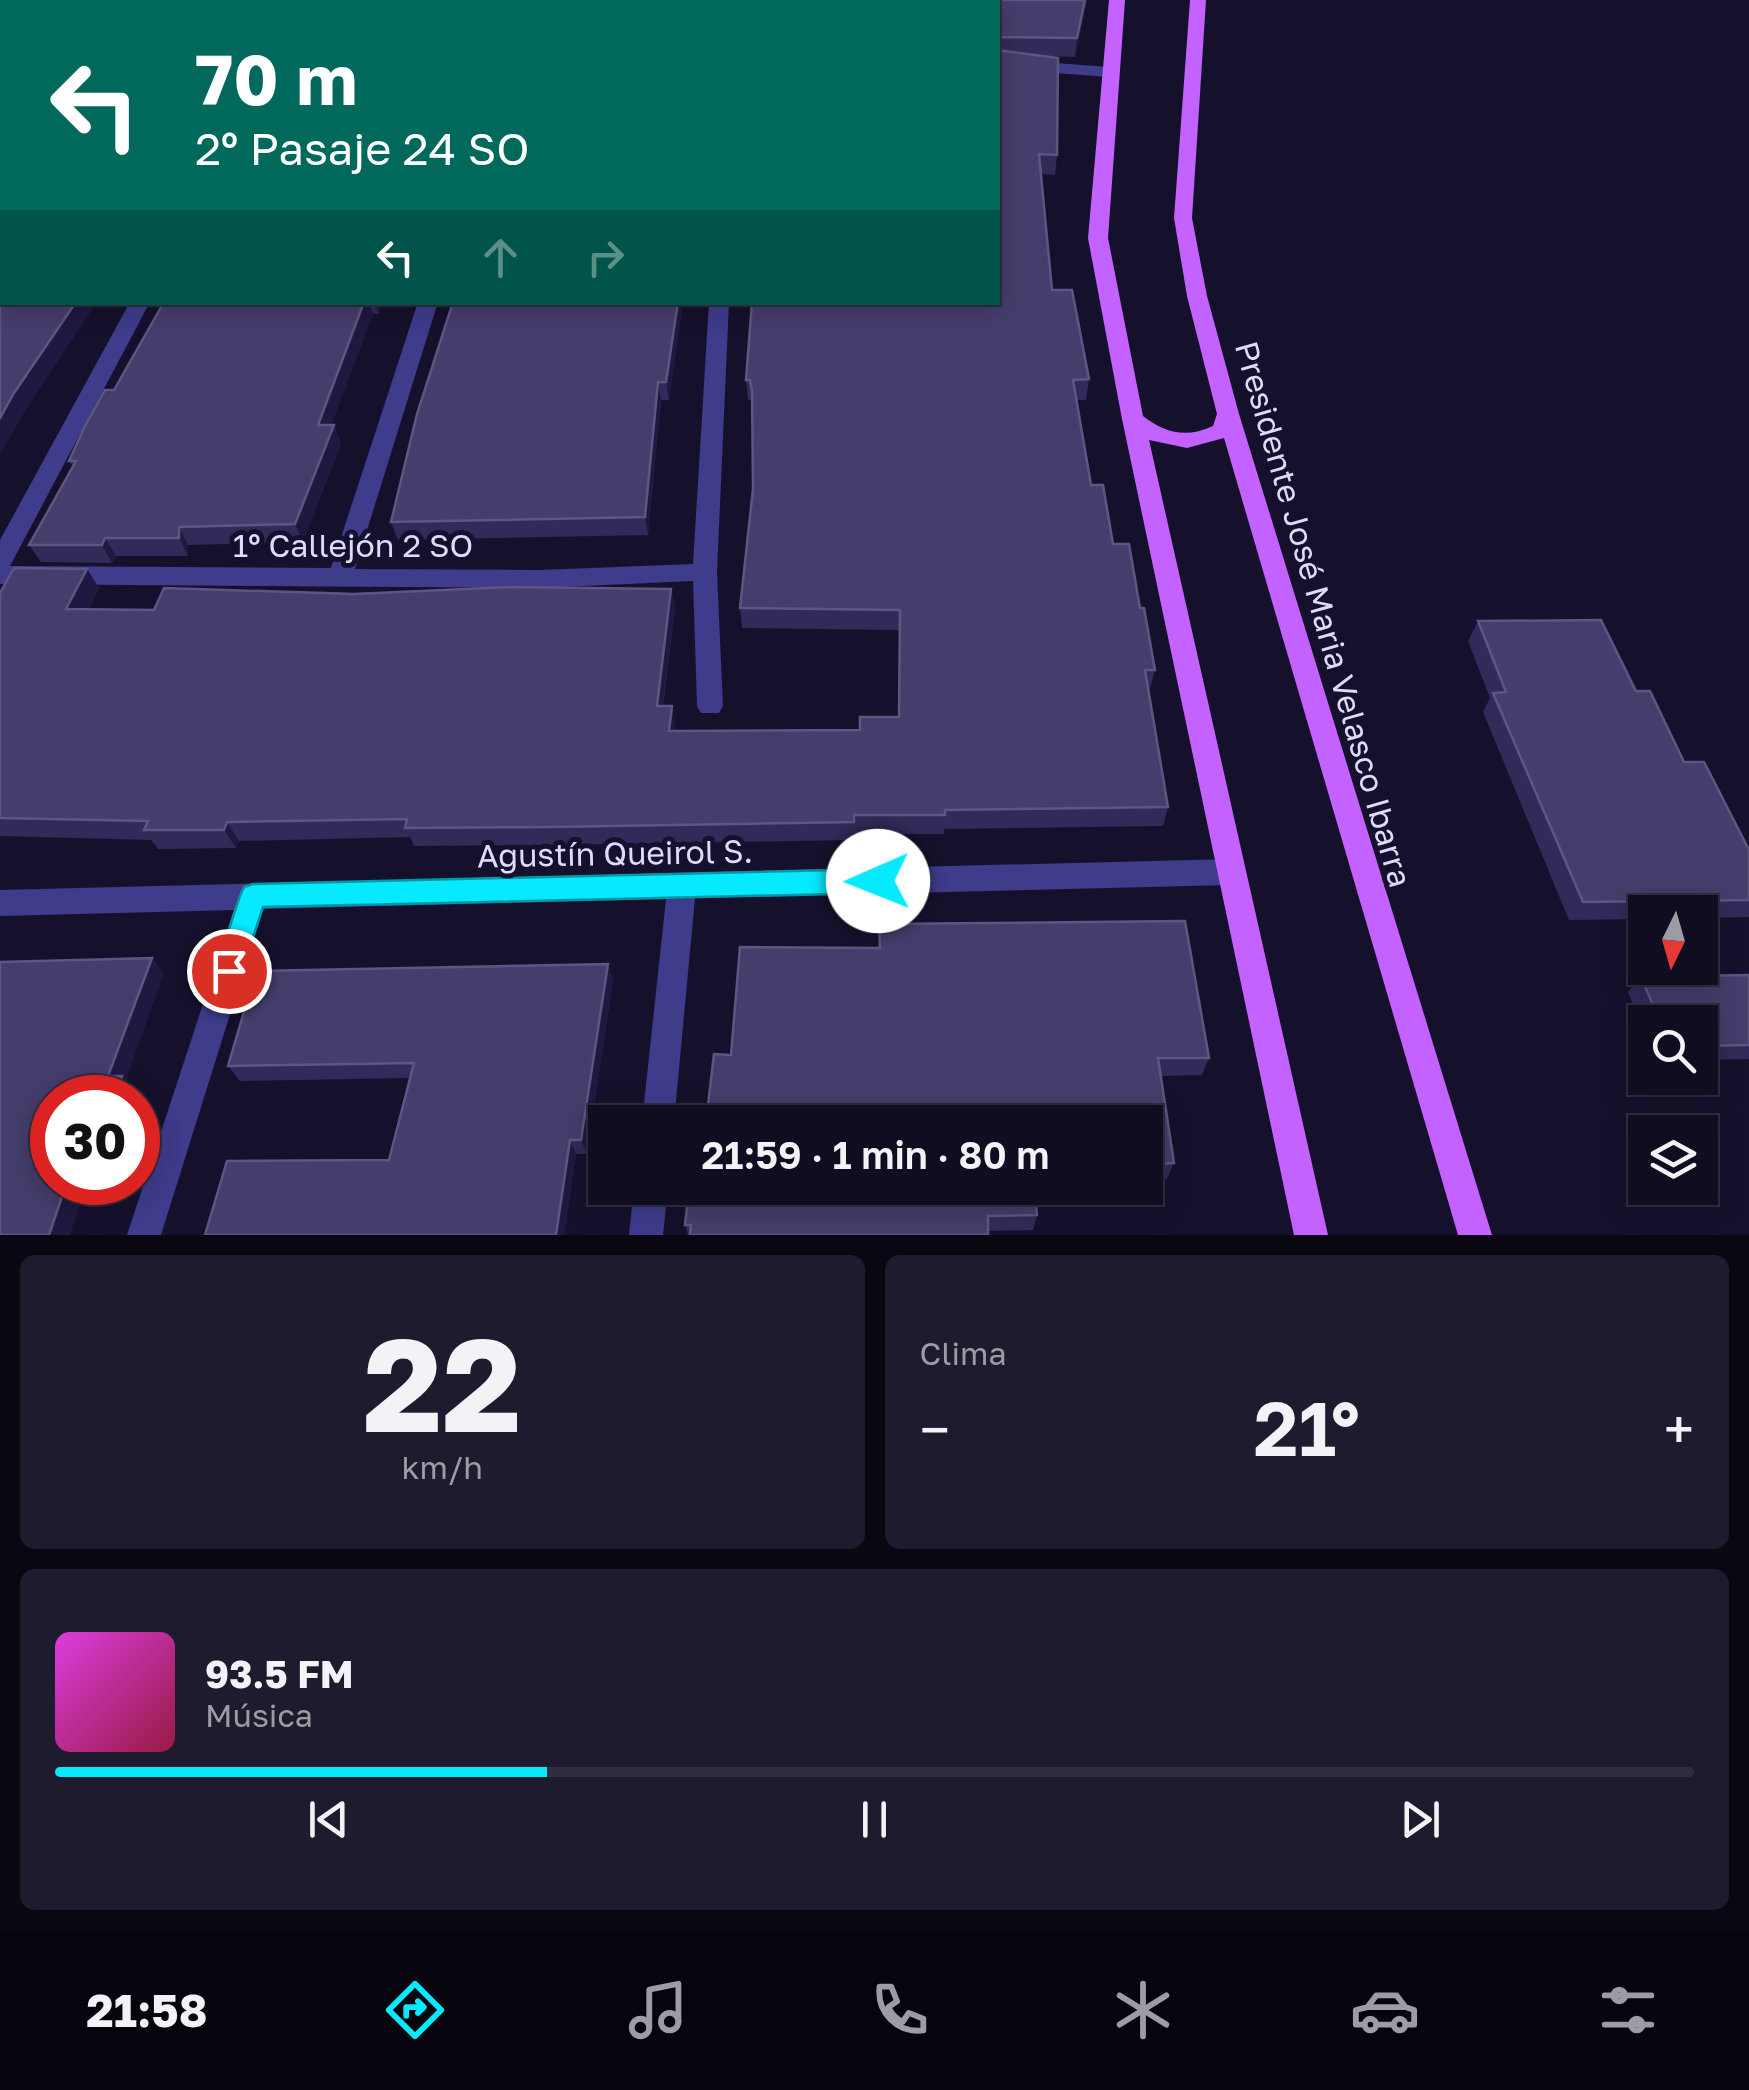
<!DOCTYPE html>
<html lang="es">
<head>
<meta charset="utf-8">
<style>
	body { margin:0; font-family:"Golos Text",sans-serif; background:#1e1b2e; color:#f1f3f6; height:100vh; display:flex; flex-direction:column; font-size:38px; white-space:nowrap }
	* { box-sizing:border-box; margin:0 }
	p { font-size:32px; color:#9c9ca5 }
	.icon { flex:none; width:55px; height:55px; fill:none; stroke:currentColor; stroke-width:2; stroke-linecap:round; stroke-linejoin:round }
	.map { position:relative; height:1235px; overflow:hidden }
	.sheet { display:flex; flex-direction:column; gap:20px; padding:20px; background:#090712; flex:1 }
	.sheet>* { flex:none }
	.hud { position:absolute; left:0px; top:0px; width:1000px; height:305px; box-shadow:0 5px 25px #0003,0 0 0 2px #302d3f; background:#00695c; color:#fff; overflow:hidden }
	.needle { width:65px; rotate:185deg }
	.tools { position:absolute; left:1628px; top:895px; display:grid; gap:20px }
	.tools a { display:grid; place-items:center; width:90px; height:90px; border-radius:0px; background:#100d21; box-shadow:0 5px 25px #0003,0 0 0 2px #302d3f; font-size:50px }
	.speed { position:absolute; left:30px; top:1075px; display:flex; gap:20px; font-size:50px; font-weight:700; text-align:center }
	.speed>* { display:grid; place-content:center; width:130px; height:130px; border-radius:50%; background:#100d21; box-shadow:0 5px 25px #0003,0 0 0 2px #302d3f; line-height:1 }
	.speed .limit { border:15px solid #d22; background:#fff; color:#111 }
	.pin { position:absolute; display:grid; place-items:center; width:85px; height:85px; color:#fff; margin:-42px; border:5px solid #fff; border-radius:50%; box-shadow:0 2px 10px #0007 }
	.me { position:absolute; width:110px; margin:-55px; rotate:269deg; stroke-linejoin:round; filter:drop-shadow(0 0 8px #0008) }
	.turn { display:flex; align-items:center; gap:35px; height:210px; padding:0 30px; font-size:45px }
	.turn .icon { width:130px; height:130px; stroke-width:2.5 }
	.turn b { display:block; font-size:70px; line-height:85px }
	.lanes { display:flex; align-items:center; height:95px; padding:0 30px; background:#0003; justify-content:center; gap:50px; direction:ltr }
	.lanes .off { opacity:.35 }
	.big { font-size:75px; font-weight:600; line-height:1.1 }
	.sheet .card { flex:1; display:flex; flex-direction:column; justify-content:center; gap:15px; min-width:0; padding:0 35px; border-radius:15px; background:#1e1b2e }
	.sheet .dial { align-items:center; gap:0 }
	.dial b { font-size:130px; line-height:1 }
	.song { display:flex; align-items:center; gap:30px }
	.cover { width:120px; height:120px; border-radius:15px; background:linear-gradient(135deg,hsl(300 70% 55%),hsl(340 70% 35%)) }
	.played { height:10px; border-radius:5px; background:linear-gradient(90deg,#07e9ff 30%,#302d3f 30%) }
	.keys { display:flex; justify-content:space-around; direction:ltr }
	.heat { display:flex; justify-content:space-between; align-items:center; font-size:55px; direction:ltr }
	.sheet .tiles { flex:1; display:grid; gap:20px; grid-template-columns:1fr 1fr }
	.card:last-child { grid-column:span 2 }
	.trip { position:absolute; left:588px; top:1105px; width:575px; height:100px; border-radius:0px; background:#100d21; box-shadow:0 5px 25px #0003,0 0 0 2px #302d3f; font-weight:600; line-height:100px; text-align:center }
	.tabs { display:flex; height:160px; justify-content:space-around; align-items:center; background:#06050d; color:#9c9ca5 }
	.tabs .icon { width:70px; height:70px }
	.tabs .selected { color:#07e9ff }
	.tabs b { font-size:45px; color:#f1f3f6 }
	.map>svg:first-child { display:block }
	.green { fill:#143634 }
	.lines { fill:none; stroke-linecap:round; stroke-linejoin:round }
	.minor { fill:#3e3c8b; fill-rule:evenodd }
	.major { fill:#c362ff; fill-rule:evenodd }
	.wall { fill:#332a59 }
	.shaded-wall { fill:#1f1840 }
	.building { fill:#453d6b; stroke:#5e5682; stroke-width:2.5 }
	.route { fill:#07e9ff; stroke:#0597a6; stroke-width:2.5 }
	.labels { text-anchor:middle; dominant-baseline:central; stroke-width:10; stroke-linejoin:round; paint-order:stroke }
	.street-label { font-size:32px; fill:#dfdbff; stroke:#15112c }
</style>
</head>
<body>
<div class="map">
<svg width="1749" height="1235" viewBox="0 0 1749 1235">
	<rect width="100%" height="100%" fill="#15112c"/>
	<path class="green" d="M392,0H795L394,2Z"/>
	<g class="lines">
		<g class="minor">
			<path d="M998,59L1110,67L1118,72L1110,77L998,69Z"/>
			<path d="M130,302H150L10,566L331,568L418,302H438L355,569L539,570L693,564L709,302H729L717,572L723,706L719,713H701L697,706L693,581L539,588L0,584V540Z"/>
			<path d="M1231,859L1241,863L1245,872L1241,881L1231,885L695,898L674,1122H642L666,899L263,909L161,1235H127L234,910L0,916V890Z"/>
			<path d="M634,1188H668L663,1235H629Z"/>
		</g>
		<path class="major" d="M1109,0H1125L1108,238L1143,416C1166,434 1187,438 1213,426L1217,414L1187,296L1174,218L1190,0H1206L1192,218L1207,296L1239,414L1492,1235H1458L1224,438L1187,448L1149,440L1328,1235H1294L1122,419L1088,238Z"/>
	</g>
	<g class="wall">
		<path d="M848,0H1087L1075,57L1041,56L1057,155L1055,175L1041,174L1052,290L1089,379L1086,400H1077L1091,485L1113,544L1140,608L1155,670L1150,689H1148L1168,807L1163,826L944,829V834H854V840L557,845L414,846L410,837L239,841L236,848L158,849L151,840L0,836V593L87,569L99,588L89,609L154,610L354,594L671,589L675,609L663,706H672L675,731L860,730L899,717L900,630L742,628L740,608L753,489L752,400H748L746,380L998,2Z"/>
		<path d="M164,302H383L379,314H373L331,425H334L341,443L303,542L188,545V556H116L112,563L41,562L29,545L73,466L69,461L114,390Z"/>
		<path d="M453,302H683L669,400H661L648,535L398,540L391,522Z"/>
		<path d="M1478,621L1636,691L1684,762L1749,850V917L1700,918V912H1645V919L1569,920L1483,712L1490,698L1468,641Z"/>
		<path d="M608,964L613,980L587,1154H576L564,1235H205L389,1160L410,1078L240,1081L228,1066Z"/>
		<path d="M1749,975V1059L1700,1060V1022H1645V1035L1628,992L1641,977Z"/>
		<path d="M731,1055L1209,1058L1202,1075L1160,1076L1174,1163L1167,1179H1145V1122Z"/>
		<path d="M1037,1215L1033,1230L988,1231V1235H688L685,1225Z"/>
	</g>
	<g class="shaded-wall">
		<path d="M313,0H333L330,2H311Z"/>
		<path d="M1085,0H1087L1075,57L1077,38Z"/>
		<path d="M76,302H97L25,411L0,455V418L14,393Z"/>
		<path d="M364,302H369L373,314L325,442L318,425Z"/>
		<path d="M375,302H383L379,314Z"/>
		<path d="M678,302H683L669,400L666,382Z"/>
		<path d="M658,382L661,400L648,535L645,517Z"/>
		<path d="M334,425L341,443L303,542L295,524Z"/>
		<path d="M179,527L188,545V556L179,538Z"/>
		<path d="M105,538L116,556L112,563L102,545Z"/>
		<path d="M87,569L99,588L79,629L66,609Z"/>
		<path d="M671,589L675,609L660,725L657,706Z"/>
		<path d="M672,706L675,725L673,750L669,731Z"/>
		<path d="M227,822L239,841L236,848L224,830Z"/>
		<path d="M152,958L164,973L126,1080L136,1090L134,1098H114L108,1076Z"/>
		<path d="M608,964L613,980L587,1154L581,1140Z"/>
		<path d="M570,1140L576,1154L564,1235H556Z"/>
		<path d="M67,1182H87L70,1235H49Z"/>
	</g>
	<g class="building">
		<path d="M0,0H313L311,2H2V302H76L14,393L0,418Z"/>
		<path d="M854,0H1085L1077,38L1000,37L998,44V2H853Z"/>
		<path d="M998,50L1058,58L1057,155L1039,154L1052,290H1072L1089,379L1073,380L1091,485H1103L1113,544H1129L1140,608H1144L1155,670H1145L1168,807L945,810V815H854V822L551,827L405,828L407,819L227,822L224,830H144L148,821L0,818V593L14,568L87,569L66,609L154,610L164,588L354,594L511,587L671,589L657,706H672L669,731L860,730V717H899L900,610L740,608L753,489L752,392L750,380H746L752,302H998Z"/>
		<path d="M164,302H364L318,425H334L295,524L179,527V538H105L102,545H29L76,461H69L85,426L105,390H114Z"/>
		<path d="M453,302H678L666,382H658L645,517L391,522L417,414Z"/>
		<path d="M1601,620L1636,691H1650L1684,762H1704L1749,850V900L1583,902L1493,693L1506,692L1478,621Z"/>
		<path d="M1185,921L1209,1058H1158L1174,1163L1145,1164V1122H706L714,1054L731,1055L740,947L880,948L879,924Z"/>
		<path d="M152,958L108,1076H122L114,1098H52V1182H67L49,1235H0V962Z"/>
		<path d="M608,964L581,1140H570L556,1235H205L227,1161L389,1160L414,1063L228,1066L256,971Z"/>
		<path d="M1749,975V1045L1700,1046V1022H1660L1641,977Z"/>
		<path d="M689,1188H1034L1037,1215L988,1216V1235H690L691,1225H685Z"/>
	</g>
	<path class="route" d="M878,869L888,873L892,881L888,889L878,893L263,907L239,980L229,984L219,980L215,971L240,896L244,887L253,884Z"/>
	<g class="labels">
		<g class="street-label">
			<text x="353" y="545">1º Callejón 2 SO</text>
			<text transform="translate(1324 614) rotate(74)">Presidente José Maria Velasco Ibarra</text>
			<text transform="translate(615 853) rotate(-1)">Agustín Queirol S.</text>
		</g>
	</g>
</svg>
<div class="tools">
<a><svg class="needle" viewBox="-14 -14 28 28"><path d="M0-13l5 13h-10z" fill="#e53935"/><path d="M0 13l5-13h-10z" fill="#9c9ca5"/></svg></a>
<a><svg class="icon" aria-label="search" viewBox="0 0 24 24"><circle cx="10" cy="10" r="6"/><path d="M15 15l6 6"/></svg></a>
<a><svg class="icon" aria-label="layers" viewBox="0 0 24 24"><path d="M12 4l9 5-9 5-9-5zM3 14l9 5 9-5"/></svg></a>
</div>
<div class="speed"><div class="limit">30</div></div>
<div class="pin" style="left:229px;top:971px;background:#d93025"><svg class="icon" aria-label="arrive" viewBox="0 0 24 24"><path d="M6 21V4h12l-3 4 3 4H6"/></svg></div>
<svg class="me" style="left:878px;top:881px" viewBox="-20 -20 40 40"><circle r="19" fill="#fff"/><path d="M0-13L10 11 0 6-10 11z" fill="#07e9ff"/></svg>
<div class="trip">21:59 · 1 min · 80 m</div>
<div class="hud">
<div class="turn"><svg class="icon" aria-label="left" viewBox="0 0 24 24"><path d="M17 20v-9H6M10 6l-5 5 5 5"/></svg><div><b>70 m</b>2º Pasaje 24 SO</div></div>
<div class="lanes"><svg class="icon" aria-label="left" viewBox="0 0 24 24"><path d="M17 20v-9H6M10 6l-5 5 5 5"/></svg><svg class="icon off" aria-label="ahead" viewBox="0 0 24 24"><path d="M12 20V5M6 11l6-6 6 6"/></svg><svg class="icon off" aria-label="right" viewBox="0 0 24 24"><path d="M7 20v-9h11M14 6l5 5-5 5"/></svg></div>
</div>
</div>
<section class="sheet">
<div class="tiles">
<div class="card dial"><b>22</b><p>km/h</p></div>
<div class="card"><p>Clima</p>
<div class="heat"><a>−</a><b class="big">21°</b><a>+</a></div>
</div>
<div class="card">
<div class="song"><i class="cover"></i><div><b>93.5 FM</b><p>Música</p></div></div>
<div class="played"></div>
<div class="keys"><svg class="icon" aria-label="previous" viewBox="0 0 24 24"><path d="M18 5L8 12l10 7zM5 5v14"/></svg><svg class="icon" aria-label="pause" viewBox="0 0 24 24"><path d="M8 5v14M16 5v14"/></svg><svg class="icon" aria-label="next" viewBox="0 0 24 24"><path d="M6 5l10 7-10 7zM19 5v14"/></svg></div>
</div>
</div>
</section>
<nav class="tabs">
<b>21:58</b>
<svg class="icon selected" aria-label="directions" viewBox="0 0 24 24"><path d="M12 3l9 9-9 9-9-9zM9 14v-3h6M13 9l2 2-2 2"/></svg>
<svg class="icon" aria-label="music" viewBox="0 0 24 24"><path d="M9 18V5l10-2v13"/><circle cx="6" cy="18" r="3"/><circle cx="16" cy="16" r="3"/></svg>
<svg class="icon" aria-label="phone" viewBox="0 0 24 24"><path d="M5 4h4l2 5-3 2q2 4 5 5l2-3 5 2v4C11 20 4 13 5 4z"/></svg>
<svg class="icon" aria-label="climate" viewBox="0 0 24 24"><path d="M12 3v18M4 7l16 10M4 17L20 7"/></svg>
<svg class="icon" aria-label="car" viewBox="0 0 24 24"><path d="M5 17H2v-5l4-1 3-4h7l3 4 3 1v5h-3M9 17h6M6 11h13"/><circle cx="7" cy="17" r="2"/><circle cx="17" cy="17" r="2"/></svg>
<svg class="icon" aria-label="filters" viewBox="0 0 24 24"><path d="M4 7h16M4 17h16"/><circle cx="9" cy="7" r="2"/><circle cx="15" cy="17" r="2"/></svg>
</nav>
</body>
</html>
